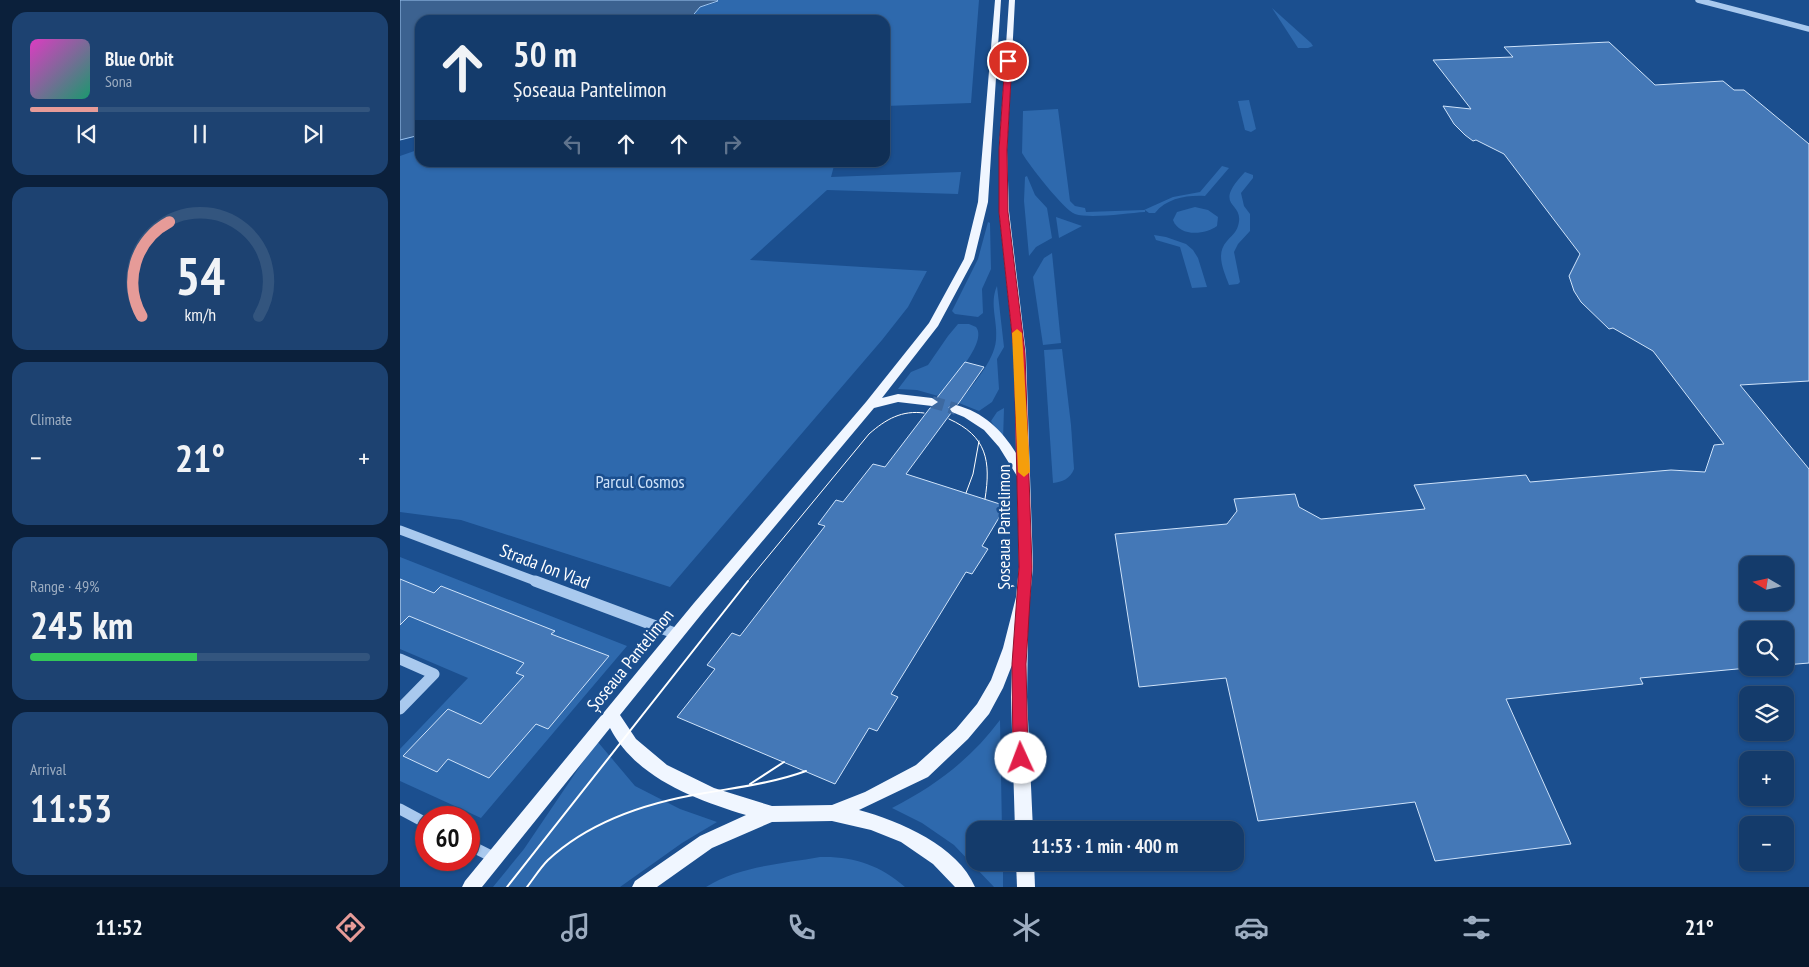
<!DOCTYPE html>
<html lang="en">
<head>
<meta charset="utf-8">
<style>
	body { margin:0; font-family:"PT Sans Narrow",sans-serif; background:#1d4271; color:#f1f3f6; height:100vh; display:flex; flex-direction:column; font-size:19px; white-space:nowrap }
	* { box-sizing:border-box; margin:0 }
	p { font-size:16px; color:#9dadc1 }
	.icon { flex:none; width:28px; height:28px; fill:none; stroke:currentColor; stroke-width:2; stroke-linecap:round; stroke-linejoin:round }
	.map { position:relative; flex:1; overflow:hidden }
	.drawer { display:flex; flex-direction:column; gap:12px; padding:12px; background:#0b203b; width:400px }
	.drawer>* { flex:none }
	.top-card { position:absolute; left:15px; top:15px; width:475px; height:152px; border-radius:15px; box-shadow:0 1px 4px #0004,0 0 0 1px #33557e; background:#143b6b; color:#f1f3f6; overflow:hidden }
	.needle { width:32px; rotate:279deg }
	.fabs { position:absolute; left:1339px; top:556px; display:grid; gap:10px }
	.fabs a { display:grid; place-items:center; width:55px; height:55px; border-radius:10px; background:#143b6b; box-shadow:0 1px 4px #0004,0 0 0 1px #33557e; font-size:25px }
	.speed { position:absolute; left:15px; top:806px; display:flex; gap:10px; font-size:25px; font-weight:700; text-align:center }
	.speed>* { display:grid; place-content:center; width:65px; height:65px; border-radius:50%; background:#143b6b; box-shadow:0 1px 4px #0004,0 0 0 1px #33557e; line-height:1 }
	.speed .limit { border:8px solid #d22; background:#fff; color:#111 }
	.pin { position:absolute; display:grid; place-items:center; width:42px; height:42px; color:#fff; margin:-21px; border:2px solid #fff; border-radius:50%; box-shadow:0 1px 5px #0007 }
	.me { position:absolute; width:55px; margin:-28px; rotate:358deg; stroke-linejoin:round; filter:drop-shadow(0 0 4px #0008) }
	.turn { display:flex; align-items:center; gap:18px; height:105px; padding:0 15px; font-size:22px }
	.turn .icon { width:65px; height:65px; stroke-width:2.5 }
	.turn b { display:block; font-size:35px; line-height:42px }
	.lanes { display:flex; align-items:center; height:48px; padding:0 15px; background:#0003; justify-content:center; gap:25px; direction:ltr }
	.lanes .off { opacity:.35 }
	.big { font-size:38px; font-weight:700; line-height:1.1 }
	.drawer .tile { flex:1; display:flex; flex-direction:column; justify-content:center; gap:8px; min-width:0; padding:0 18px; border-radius:15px; background:#1d4271 }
	.drawer .dial { align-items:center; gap:0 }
	.dial svg { height:130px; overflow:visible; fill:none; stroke:#33557e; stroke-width:7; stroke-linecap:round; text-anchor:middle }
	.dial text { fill:#f1f3f6; stroke:none }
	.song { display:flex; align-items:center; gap:15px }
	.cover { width:60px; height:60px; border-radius:8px; background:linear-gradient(135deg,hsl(310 70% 55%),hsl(160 70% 35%)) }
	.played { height:5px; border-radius:2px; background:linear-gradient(90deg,#e69b98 20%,#33557e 20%) }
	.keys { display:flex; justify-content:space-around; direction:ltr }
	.heat { display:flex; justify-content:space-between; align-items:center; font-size:28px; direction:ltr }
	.charge { height:8px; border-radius:4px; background:linear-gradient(90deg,#34c759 49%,#33557e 0) }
	.trip { position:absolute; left:566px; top:821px; width:278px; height:50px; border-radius:15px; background:#143b6b; box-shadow:0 1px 4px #0004,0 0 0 1px #33557e; font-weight:700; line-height:50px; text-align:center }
	.tab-bar { display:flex; height:80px; justify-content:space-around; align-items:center; background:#08182b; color:#9dadc1 }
	.tab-bar .icon { width:35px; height:35px }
	.tab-bar .selected { color:#e69b98 }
	.tab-bar b { font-size:22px; color:#f1f3f6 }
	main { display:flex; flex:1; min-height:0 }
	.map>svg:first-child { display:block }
	.green { fill:#2e69ad }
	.water { fill:#3c6290; stroke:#9cc4f0 }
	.building { fill:#4478b7; stroke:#cfe3fa; fill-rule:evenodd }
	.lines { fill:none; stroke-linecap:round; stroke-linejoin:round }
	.major-tunnel { stroke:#3d69a0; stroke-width:12; stroke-dasharray:12 6; stroke-linecap:butt }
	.minor-far2 { stroke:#a9c9ee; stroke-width:5.5 }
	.minor-far1 { stroke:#a9c9ee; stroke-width:9 }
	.minor { stroke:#a9c9ee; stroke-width:11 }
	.major { fill:#f0f6ff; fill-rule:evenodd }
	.tram-far1 { stroke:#fff; stroke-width:1 }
	.tram { stroke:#fff; stroke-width:2 }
	.route { fill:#e11d48; stroke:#92132f }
	.slow { fill:#f59e0b }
	.labels { text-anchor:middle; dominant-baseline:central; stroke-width:5; stroke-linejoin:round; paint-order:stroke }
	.park-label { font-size:18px; fill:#cfe3fa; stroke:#1b4f8f }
	.street-label { font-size:18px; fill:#fff; stroke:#1b4f8f }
</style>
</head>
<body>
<main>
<section class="drawer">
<div class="tile">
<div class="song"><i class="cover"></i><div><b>Blue Orbit</b><p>Sona</p></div></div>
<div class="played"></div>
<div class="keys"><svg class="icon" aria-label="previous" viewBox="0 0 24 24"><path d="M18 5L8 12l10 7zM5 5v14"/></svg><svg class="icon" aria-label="pause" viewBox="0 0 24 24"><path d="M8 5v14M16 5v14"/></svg><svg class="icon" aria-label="next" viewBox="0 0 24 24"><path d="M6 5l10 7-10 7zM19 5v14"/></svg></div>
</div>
<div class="tile dial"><svg viewBox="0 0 100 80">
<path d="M14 69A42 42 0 1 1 86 69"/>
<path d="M14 69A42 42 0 0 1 31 11" stroke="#e69b98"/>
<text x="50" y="56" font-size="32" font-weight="700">54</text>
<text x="50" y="72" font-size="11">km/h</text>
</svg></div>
<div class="tile"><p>Climate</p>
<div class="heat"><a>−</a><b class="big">21°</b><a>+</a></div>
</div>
<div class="tile"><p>Range · 49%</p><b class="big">245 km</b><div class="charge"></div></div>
<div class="tile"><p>Arrival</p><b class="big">11:53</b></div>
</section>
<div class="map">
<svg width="1409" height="887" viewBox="0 0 1409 887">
	<rect width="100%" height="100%" fill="#1b4f8f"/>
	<g class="green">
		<path d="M317,0H579L571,103L485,106V20H289L300,7L318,2Z"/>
		<path d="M872,8L911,43L913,46L908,48H898Z"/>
		<path d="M849,100L856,129L851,132L845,130L838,101Z"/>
		<path d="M658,109L670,201L675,206L685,208L686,212L744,210L773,197L800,192L822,166L829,168L805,196C787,195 767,198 755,213H749L745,210V212C728,213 690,219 675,214C664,210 629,165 622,153L623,111Z"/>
		<path d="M20,149V162H435L431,177L561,172L558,194L427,190L350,260L527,271L508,307L482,340L270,587L61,520L0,512V156Z"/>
		<path d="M845,172L853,175V178L841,193L844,206L850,214V231L838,244L834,252L840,282L838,284L829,285C824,271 815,254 827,241C831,236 836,233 838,226C846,200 810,209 845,172Z"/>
		<path d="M627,176L635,195L647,208L652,238L636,247L629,256L624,201L625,177Z"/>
		<path d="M795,207L808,210L818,217L817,226C805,235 779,237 773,220L777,212Z"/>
		<path d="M656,217L682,226L659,238Z"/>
		<path d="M588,222L590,223L591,269L582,289L583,313L578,317L555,314L552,311L578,259Z"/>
		<path d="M754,235L766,237L786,244L793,250L798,258L807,287L792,288L780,247L756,240Z"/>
		<path d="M652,253L661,343L643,345L633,277L644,258Z"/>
		<path d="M597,286L604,347L597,359L599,389L592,402L579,411L559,403C572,385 594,362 596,340C598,321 589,304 597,286Z"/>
		<path d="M558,324H569L576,327C588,342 551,381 541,394L538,396L517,390L498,389L511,372L528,365L548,336Z"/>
		<path d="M662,349L671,425L674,469C670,479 662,482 653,483L644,350Z"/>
		<path d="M604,408L603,440L591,421L597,412Z"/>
		<path d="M0,557L227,646L81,818L0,781V749L68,678L0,649Z"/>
		<path d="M600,720L602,830H575V862L603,863V887H594L554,845L522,823L492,808C535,786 571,759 600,720Z"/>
		<path d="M197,741L235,786L280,809L317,822L282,843L220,887H93L124,849Z"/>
		<path d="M420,857C453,856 480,865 505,887H306C339,866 382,864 420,857Z"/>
	</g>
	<path class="water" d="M0,0H317L318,1L300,7L289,20H20V135L0,140Z"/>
	<g class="building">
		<path d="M1209,42L1255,85L1323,81L1334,90H1344L1409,144V381L1340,385L1409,469V663L1385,665V630H1348V668L1240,678L1243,684L1106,699L1171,844L1035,861L1015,802L858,821L826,678L739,687L715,534L827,524L837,511L834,499L895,494L899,507L921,519L1025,509L1014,485L1126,475L1130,482L1271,470L1305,472L1314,445L1324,444L1253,351L1213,328L1209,329L1181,302L1174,291L1169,276L1180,254L1104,154L1076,140L1073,141L1065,135L1054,124L1043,106L1071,109L1033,60L1113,57L1104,47ZM1348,565H1385V602H1348Z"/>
		<path d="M565,362L584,367L558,404L549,407L551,413L506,474L606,506L582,546L588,549L572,574L566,572L491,694L498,697L477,731L469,728L435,784L277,717L315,669L307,665L332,633L340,636L425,526L418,524L436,500L443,502L473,464L485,467L530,408L540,403L536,399Z"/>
		<path d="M0,579L34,593L41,586L155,631L151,634L209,656L148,729L136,724L89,778L48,759L37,772L3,756L48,709L81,724L124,676L116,673L124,663L9,616L0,625Z"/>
	</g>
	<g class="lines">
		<path class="major-tunnel" d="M532,402L556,409"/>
		<path class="minor-far2" d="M1298,0L1409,29"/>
		<path class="minor-far1" d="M0,530L138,582"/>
		<g class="minor">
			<path d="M135,581L277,634"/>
			<path d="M0,659L34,674L0,709"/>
			<path d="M0,809L26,823"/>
			<path d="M69,845L95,858"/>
		</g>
		<g class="major">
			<path d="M595,0H601L588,202L574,259L538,326L482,398L498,394L532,398L538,402L532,406L498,402L474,408L304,611L220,715L236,739L267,765L314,788L372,806L432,805L465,792L516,765L556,729L577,704L591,680L603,648L616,597L619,567L617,476L599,447L584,430L564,417L552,412L550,409L556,405C583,412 602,430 616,453L614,353L599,211V150L609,0H615L607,150L609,211L626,353L633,567L630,597L624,626L628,631L627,697L633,830H615L611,697L612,665L603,688L589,714L568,739L528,777L459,810C500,821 558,846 575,887H555L533,864L501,842L471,830L432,821L372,822L312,848L257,887H232L235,881L300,836L346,815C296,800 236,778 210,728L82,887H62L65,881L294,603L466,402L529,323L564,259L578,202Z"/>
			<path d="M616,862H634L635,887H617Z"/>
		</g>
		<g class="tram-far1">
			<path d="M549,419C587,436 591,461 585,499"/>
			<path d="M566,493L573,474L579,441"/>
			<path d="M347,582L469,434C486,419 502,410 524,413"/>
		</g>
		<g class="tram">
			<path d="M350,784L384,762"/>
			<path d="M107,887L348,581"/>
			<path d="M127,887C134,878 140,868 148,860C191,820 249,802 305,793C339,787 373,783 406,771"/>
		</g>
	</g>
	<path class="route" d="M608,59L612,61L607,150L608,212L625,353L632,567L626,664L628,758L626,763L621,765L615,763L613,758L612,664L619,567L614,353L599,212V150L605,61Z"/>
	<path class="slow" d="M617,329L622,333L630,472L624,477L618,472L612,333Z"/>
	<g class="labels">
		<g class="park-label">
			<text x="240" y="481">Parcul Cosmos</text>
		</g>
		<g class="street-label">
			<text transform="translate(603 527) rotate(-90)">Șoseaua Pantelimon</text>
			<text transform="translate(145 566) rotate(21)">Strada Ion Vlad</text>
			<text transform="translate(230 660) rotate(-51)">Șoseaua Pantelimon</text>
		</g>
	</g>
</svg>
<div class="fabs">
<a><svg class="needle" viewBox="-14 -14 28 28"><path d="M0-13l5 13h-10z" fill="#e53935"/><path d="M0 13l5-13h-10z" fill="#9dadc1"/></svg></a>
<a><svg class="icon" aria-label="search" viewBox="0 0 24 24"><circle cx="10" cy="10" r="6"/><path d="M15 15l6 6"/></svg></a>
<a><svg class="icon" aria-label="layers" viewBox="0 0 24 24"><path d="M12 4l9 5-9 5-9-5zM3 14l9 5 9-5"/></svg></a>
<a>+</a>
<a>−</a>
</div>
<div class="speed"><div class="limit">60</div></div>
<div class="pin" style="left:608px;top:61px;background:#d93025"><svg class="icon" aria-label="arrive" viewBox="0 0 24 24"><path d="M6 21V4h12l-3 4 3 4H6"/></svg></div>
<svg class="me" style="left:621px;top:758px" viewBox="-20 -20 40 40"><circle r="19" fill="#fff"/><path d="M0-13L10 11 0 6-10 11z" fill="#e11d48"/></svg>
<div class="trip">11:53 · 1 min · 400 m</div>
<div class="top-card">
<div class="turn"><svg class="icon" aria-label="ahead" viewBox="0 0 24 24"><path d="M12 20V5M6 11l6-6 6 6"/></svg><div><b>50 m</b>Șoseaua Pantelimon</div></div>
<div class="lanes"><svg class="icon off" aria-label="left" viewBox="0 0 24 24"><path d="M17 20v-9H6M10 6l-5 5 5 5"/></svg><svg class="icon" aria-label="ahead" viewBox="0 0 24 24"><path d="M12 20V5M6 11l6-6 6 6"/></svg><svg class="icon" aria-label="ahead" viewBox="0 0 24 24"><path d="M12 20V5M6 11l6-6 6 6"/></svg><svg class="icon off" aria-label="right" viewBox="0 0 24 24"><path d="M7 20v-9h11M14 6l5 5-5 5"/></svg></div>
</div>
</div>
</main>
<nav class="tab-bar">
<b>11:52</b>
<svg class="icon selected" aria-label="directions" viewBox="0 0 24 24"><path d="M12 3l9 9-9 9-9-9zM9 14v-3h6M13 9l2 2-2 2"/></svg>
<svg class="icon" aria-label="music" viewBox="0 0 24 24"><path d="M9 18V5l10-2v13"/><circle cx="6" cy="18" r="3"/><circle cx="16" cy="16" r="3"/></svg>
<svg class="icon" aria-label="phone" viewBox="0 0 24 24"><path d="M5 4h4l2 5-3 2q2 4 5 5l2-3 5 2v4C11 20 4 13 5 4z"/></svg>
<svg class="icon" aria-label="climate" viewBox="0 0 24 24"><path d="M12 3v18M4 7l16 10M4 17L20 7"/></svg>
<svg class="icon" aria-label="car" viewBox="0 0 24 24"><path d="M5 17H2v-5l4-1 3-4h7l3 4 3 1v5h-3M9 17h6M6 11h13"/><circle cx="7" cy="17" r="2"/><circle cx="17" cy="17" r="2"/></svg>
<svg class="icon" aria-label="filters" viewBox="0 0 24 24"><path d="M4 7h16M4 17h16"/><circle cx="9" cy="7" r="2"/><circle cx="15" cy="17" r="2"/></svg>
<b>21°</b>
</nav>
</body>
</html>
